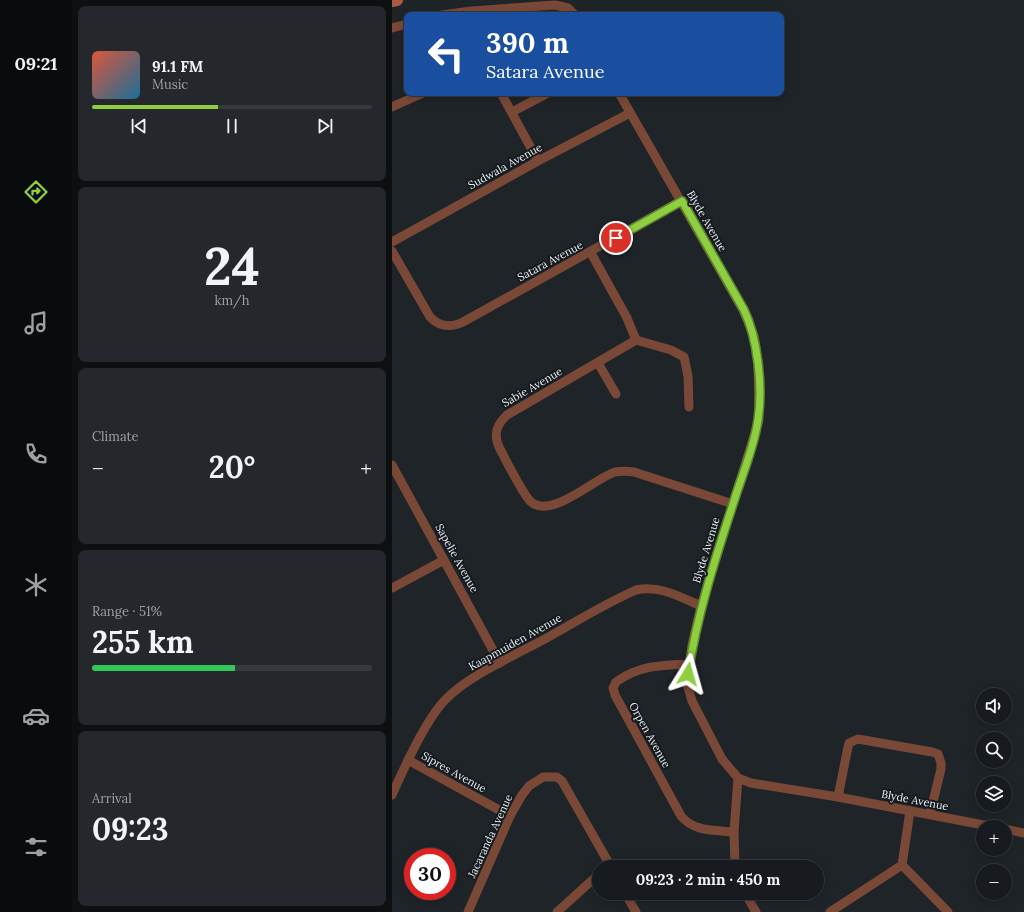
<!DOCTYPE html>
<html lang="en">
<head>
<meta charset="utf-8">
<style>
	body { margin:0; font-family:Lora,serif; background:#24282c; color:#f1f3f6; height:100vh; display:flex; flex-direction:column; font-size:15px; white-space:nowrap }
	* { box-sizing:border-box; margin:0 }
	p { font-size:13px; color:#9ea1a4 }
	.icon { flex:none; width:22px; height:22px; fill:none; stroke:currentColor; stroke-width:2; stroke-linecap:round; stroke-linejoin:round }
	.map { position:relative; flex:1; overflow:hidden }
	.details { display:flex; flex-direction:column; gap:6px; padding:6px; background:#0d0f11; width:320px }
	.details>* { flex:none }
	.banner { position:absolute; left:12px; top:12px; width:380px; height:84px; border-radius:8px; box-shadow:0 2px 10px #0003,0 0 0 1px #36393d; background:#1a4fa0; color:#fff; overflow:hidden }
	.buttons { position:absolute; left:584px; top:688px; display:grid; gap:8px }
	.buttons a { display:grid; place-items:center; width:36px; height:36px; border-radius:50%; background:#171b1f; box-shadow:0 2px 10px #0003,0 0 0 1px #36393d; font-size:20px }
	.speed { position:absolute; left:12px; top:848px; display:flex; gap:8px; font-size:20px; font-weight:700; text-align:center }
	.speed>* { display:grid; place-content:center; width:52px; height:52px; border-radius:50%; background:#171b1f; box-shadow:0 2px 10px #0003,0 0 0 1px #36393d; line-height:1 }
	.speed .limit { border:6px solid #d22; background:#fff; color:#111 }
	.pin { position:absolute; display:grid; place-items:center; width:34px; height:34px; color:#fff; margin:-17px; border:2px solid #fff; border-radius:50%; box-shadow:0 1px 4px #0007 }
	.me { position:absolute; width:44px; margin:-22px; rotate:8deg; stroke-linejoin:round; filter:drop-shadow(0 0 3px #0008) }
	.turn { display:flex; align-items:center; gap:14px; height:84px; padding:0 16px; font-size:18px }
	.turn .icon { width:52px; height:52px; stroke-width:2.5 }
	.turn b { display:block; font-size:28px; line-height:34px }
	.big { font-size:30px; font-weight:700; line-height:1.1 }
	.details .widget { flex:1; display:flex; flex-direction:column; justify-content:center; gap:6px; min-width:0; padding:0 14px; border-radius:8px; background:#24282c }
	.details .dial { align-items:center; gap:0 }
	.dial b { font-size:52px; line-height:1 }
	.song { display:flex; align-items:center; gap:12px }
	.cover { width:48px; height:48px; border-radius:6px; background:linear-gradient(135deg,hsl(10 70% 55%),hsl(200 70% 35%)) }
	.played { height:4px; border-radius:2px; background:linear-gradient(90deg,#8fcd41 45%,#36393d 45%) }
	.keys { display:flex; justify-content:space-around; direction:ltr }
	.heat { display:flex; justify-content:space-between; align-items:center; font-size:22px; direction:ltr }
	.charge { height:6px; border-radius:3px; background:linear-gradient(90deg,#34c759 51%,#36393d 0) }
	.trip { position:absolute; left:200px; top:860px; width:232px; height:40px; border-radius:20px; background:#171b1f; box-shadow:0 2px 10px #0003,0 0 0 1px #36393d; font-weight:700; line-height:40px; text-align:center }
	main { display:flex; flex:1; min-height:0 }
	.dock { display:flex; flex-direction:column; width:72px; justify-content:space-around; align-items:center; background:#090b0c; color:#9ea1a4 }
	.dock .icon { width:28px; height:28px }
	.dock .active { color:#8fcd41 }
	.dock b { font-size:18px; color:#f1f3f6 }
	.map>svg:first-child { display:block }
	.lines { fill:none; stroke-linecap:round; stroke-linejoin:round }
	.minor { stroke:#7a4837; stroke-width:9 }
	.secondary { stroke:#aa5a3f; stroke-width:12 }
	.route-casing { stroke:#5d852a; stroke-width:10 }
	.route { stroke:#8fcd41; stroke-width:7 }
	.labels { text-anchor:middle; dominant-baseline:central; stroke-width:4; stroke-linejoin:round; paint-order:stroke }
	.street-label { font-size:11px; fill:#e8ecef; stroke:#161b20 }
</style>
</head>
<body>
<main>
<nav class="dock">
<b>09:21</b>
<svg class="icon active" aria-label="directions" viewBox="0 0 24 24"><path d="M12 3l9 9-9 9-9-9zM9 14v-3h6M13 9l2 2-2 2"/></svg>
<svg class="icon" aria-label="music" viewBox="0 0 24 24"><path d="M9 18V5l10-2v13"/><circle cx="6" cy="18" r="3"/><circle cx="16" cy="16" r="3"/></svg>
<svg class="icon" aria-label="phone" viewBox="0 0 24 24"><path d="M5 4h4l2 5-3 2q2 4 5 5l2-3 5 2v4C11 20 4 13 5 4z"/></svg>
<svg class="icon" aria-label="climate" viewBox="0 0 24 24"><path d="M12 3v18M4 7l16 10M4 17L20 7"/></svg>
<svg class="icon" aria-label="car" viewBox="0 0 24 24"><path d="M5 17H2v-5l4-1 3-4h7l3 4 3 1v5h-3M9 17h6M6 11h13"/><circle cx="7" cy="17" r="2"/><circle cx="17" cy="17" r="2"/></svg>
<svg class="icon" aria-label="filters" viewBox="0 0 24 24"><path d="M4 7h16M4 17h16"/><circle cx="9" cy="7" r="2"/><circle cx="15" cy="17" r="2"/></svg>
</nav>
<section class="details">
<div class="widget">
<div class="song"><i class="cover"></i><div><b>91.1 FM</b><p>Music</p></div></div>
<div class="played"></div>
<div class="keys"><svg class="icon" aria-label="previous" viewBox="0 0 24 24"><path d="M18 5L8 12l10 7zM5 5v14"/></svg><svg class="icon" aria-label="pause" viewBox="0 0 24 24"><path d="M8 5v14M16 5v14"/></svg><svg class="icon" aria-label="next" viewBox="0 0 24 24"><path d="M6 5l10 7-10 7zM19 5v14"/></svg></div>
</div>
<div class="widget dial"><b>24</b><p>km/h</p></div>
<div class="widget"><p>Climate</p>
<div class="heat"><a>−</a><b class="big">20°</b><a>+</a></div>
</div>
<div class="widget"><p>Range · 51%</p><b class="big">255 km</b><div class="charge"></div></div>
<div class="widget"><p>Arrival</p><b class="big">09:23</b></div>
</section>
<div class="map">
<svg width="632" height="912" viewBox="0 0 632 912">
	<rect width="100%" height="100%" fill="#1f2429"/>
	<g class="lines">
		<g class="minor">
			<path d="M50,15L79,11L163,5L176,8L183,15"/>
			<path d="M0,28L15,24"/>
			<path d="M109,93L146,161"/>
			<path d="M227,93L351,310L362,336L366,361L367,420L309,606L300,645L296,674V687L300,701L330,759L346,778L359,783L446,797L602,827"/>
			<path d="M0,107L31,93"/>
			<path d="M120,112L154,94"/>
			<path d="M0,242L146,161L238,113"/>
			<path d="M0,251L38,317C48,327 58,328 71,322L289,201"/>
			<path d="M199,253L235,318L244,340"/>
			<path d="M206,363L224,394"/>
			<path d="M297,407L296,376L292,357L279,350L244,340L115,415C105,424 101,434 107,447C114,460 129,491 138,501C158,521 203,478 223,472C230,471 235,471 242,472L341,504"/>
			<path d="M0,465L108,663"/>
			<path d="M0,588L52,560"/>
			<path d="M297,664C270,665 247,665 224,682L221,688L223,695L289,816C302,832 323,830 342,832"/>
			<path d="M16,760L118,816"/>
			<path d="M0,795C12,768 33,721 53,700C76,676 121,656 151,640C182,623 212,604 244,590C268,585 288,597 309,606"/>
			<path d="M446,797L456,747L457,743L466,739L540,752L546,754L549,763V769L538,814"/>
			<path d="M613,829L632,833"/>
			<path d="M510,865L556,912"/>
			<path d="M343,867L342,832L346,778"/>
			<path d="M233,893L244,912"/>
			<path d="M353,893L364,912"/>
			<path d="M76,912L118,816L130,795L137,786L151,777H165L170,781L219,867"/>
			<path d="M165,912L207,874"/>
			<path d="M438,912L510,865L518,811"/>
		</g>
		<path class="secondary" d="M0,1L5,0"/>
	</g>
	<g class="lines">
		<g class="route-casing">
			<path id="route" d="M224,238L290,201L352,310C366,339 371,388 366,420C362,448 350,475 342,501C323,559 305,615 296,674"/>
		</g>
		<use href="#route" class="route"/>
	</g>
	<g class="labels">
		<g class="street-label">
			<text transform="translate(113 166) rotate(-29)">Sudwala Avenue</text>
			<text transform="translate(315 221) rotate(60)">Blyde Avenue</text>
			<text transform="translate(158 261) rotate(-28)">Satara Avenue</text>
			<text transform="translate(140 387) rotate(-30)">Sabie Avenue</text>
			<text transform="translate(314 550) rotate(-73)">Blyde Avenue</text>
			<text transform="translate(65 558) rotate(61)">Sapelie Avenue</text>
			<text transform="translate(123 642) rotate(-29)">Kaapmuiden Avenue</text>
			<text transform="translate(258 735) rotate(61)">Orpen Avenue</text>
			<text transform="translate(62 772) rotate(29)">Sipres Avenue</text>
			<text transform="translate(523 800) rotate(11)">Blyde Avenue</text>
			<text transform="translate(98 836) rotate(-65)">Jacaranda Avenue</text>
		</g>
	</g>
</svg>
<div class="buttons">
<a><svg class="icon" aria-label="sound" viewBox="0 0 24 24"><path d="M4 9h4l5-4v14l-5-4H4zM17 9q2 3 0 6"/></svg></a>
<a><svg class="icon" aria-label="search" viewBox="0 0 24 24"><circle cx="10" cy="10" r="6"/><path d="M15 15l6 6"/></svg></a>
<a><svg class="icon" aria-label="layers" viewBox="0 0 24 24"><path d="M12 4l9 5-9 5-9-5zM3 14l9 5 9-5"/></svg></a>
<a>+</a>
<a>−</a>
</div>
<div class="speed"><div class="limit">30</div></div>
<div class="pin" style="left:224px;top:238px;background:#d93025"><svg class="icon" aria-label="arrive" viewBox="0 0 24 24"><path d="M6 21V4h12l-3 4 3 4H6"/></svg></div>
<svg class="me" style="left:296px;top:674px" viewBox="-20 -20 40 40"><path d="M0-17L14 15 0 8-14 15z" fill="#8fcd41" stroke="#fff" stroke-width="4"/></svg>
<div class="trip">09:23 · 2 min · 450 m</div>
<div class="banner">
<div class="turn"><svg class="icon" aria-label="left" viewBox="0 0 24 24"><path d="M17 20v-9H6M10 6l-5 5 5 5"/></svg><div><b>390 m</b>Satara Avenue</div></div>
</div>
</div>
</main>
</body>
</html>
